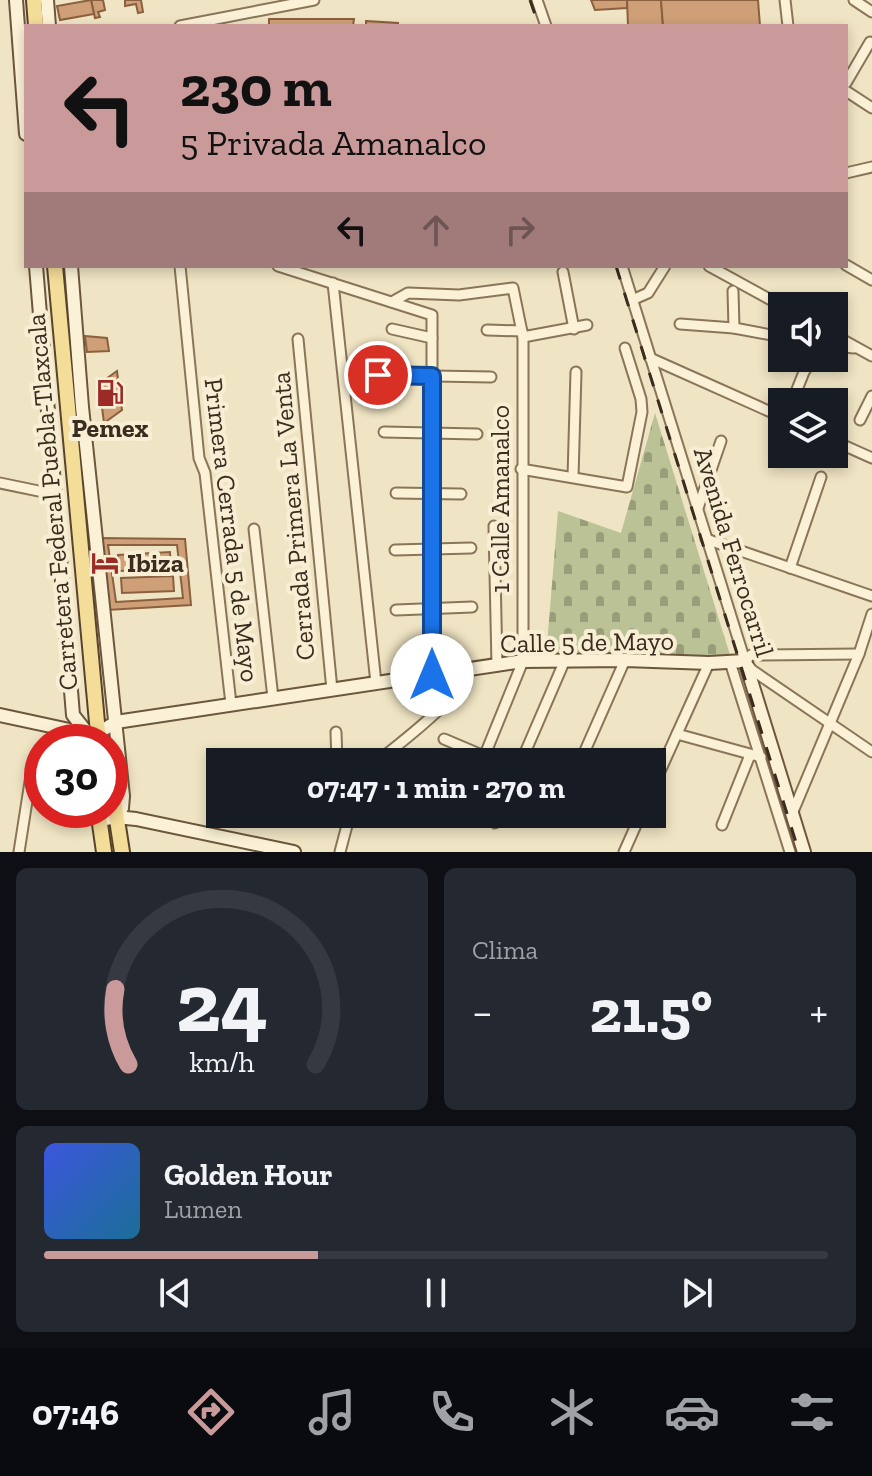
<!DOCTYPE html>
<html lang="es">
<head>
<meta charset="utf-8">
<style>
	body { margin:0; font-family:"Zilla Slab",serif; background:#242831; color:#f1f3f6; height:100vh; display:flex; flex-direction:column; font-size:30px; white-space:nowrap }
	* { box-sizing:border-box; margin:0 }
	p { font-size:26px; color:#9ea1a6 }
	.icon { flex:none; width:44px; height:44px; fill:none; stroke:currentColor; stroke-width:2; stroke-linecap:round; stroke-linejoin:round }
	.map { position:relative; height:852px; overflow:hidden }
	.drawer { display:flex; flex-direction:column; gap:16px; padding:16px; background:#0d0f14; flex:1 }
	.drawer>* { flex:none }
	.top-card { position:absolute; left:24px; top:24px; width:824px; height:244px; border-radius:0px; box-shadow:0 4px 12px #0003; background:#ca9999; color:#111; overflow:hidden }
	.tools { position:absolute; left:768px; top:292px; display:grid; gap:16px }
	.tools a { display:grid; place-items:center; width:80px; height:80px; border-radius:0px; background:#171b24; box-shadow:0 4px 12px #0003; font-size:40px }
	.speed { position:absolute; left:24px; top:724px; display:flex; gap:16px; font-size:40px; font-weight:700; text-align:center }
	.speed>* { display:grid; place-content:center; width:104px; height:104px; border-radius:50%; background:#171b24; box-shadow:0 4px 12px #0003; line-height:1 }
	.speed .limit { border:12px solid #d22; background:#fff; color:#111 }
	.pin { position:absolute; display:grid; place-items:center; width:68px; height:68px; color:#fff; margin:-34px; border:4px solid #fff; border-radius:50%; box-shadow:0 2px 8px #0007 }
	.me { position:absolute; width:88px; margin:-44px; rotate:0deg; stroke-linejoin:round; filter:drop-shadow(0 0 6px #0008) }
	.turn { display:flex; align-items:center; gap:28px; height:168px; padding:0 24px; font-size:36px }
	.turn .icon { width:104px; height:104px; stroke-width:2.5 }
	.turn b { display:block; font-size:56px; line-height:68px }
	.lanes { display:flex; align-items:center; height:76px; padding:0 24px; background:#0003; justify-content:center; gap:40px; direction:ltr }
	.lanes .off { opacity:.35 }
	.big { font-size:60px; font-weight:800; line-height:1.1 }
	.drawer .tile { flex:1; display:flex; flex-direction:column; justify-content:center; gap:12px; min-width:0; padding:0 28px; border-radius:12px; background:#242831 }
	.drawer .dial { align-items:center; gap:0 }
	.dial svg { height:208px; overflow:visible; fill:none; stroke:#363941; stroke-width:7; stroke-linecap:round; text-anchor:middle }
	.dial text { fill:#f1f3f6; stroke:none }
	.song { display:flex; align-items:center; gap:24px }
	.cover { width:96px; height:96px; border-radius:12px; background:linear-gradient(135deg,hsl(230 70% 55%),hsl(200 70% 35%)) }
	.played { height:8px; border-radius:4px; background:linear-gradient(90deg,#ca9999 35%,#363941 35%) }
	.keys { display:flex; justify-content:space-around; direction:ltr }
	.heat { display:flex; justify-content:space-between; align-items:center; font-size:44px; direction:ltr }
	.drawer .tiles { flex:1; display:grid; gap:16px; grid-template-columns:1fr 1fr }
	.tile:last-child { grid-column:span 2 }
	.trip { position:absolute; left:206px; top:748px; width:460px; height:80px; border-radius:0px; background:#171b24; box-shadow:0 4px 12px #0003; font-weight:800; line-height:80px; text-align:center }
	.tabs { display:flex; height:128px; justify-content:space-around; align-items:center; background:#090b0e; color:#9ea1a6 }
	.tabs .icon { width:56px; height:56px }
	.tabs .active { color:#ca9999 }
	.tabs b { font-size:36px; color:#f1f3f6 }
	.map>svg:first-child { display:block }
	.cemetery { fill:url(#cemetery-stones) }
	.building { fill:#cfa077; stroke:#8a603e; stroke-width:2; fill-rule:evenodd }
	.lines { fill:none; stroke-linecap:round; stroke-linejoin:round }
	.street-casing { stroke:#8a7559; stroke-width:13 }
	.secondary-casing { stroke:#6c563c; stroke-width:16 }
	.primary-casing { stroke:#58432d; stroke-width:18 }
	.street { stroke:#faf1d6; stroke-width:9 }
	.secondary { stroke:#faf1d6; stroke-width:12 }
	.primary { stroke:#f4dc99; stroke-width:14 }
	.rail { stroke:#3a2c1e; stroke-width:3; stroke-dasharray:14 14; stroke-linecap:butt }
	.route-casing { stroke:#114b97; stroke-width:20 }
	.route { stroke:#1a73e8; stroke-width:14 }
	.labels { text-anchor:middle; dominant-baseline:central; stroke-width:8; stroke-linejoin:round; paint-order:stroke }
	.poi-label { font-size:26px; font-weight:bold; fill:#3a2c1e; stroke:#f7eed3 }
	.street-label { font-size:26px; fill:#3a2c1e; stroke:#f7eed3 }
</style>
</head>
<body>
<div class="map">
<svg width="872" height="852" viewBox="0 0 872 852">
	<defs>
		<pattern id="cemetery-stones" width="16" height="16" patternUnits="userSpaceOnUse" patternTransform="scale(2)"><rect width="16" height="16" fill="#bbc296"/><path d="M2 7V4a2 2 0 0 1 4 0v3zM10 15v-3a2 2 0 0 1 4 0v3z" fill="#999e7a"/></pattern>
	</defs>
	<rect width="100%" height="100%" fill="#efe4c3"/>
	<path class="cemetery" d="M655,413L730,655L546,657L558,511L621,533Z"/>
	<g class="building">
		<path d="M91,0H103L105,10L98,12L100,17L95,18Z"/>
		<path d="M91,0L94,14L60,20L57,6Z"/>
		<path d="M125,0H141L143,12L138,13L136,4L125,6Z"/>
		<path d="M591,0H627V8L595,10Z"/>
		<path d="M627,0H661L663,26H628Z"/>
		<path d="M661,0H758L760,26H663Z"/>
		<path d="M269,19H354L353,26H269Z"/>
		<path d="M366,21L398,23V26H366Z"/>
		<path d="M85,336L107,338L109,351L87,352Z"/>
		<path d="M117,371L122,410L104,423L99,384Z"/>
		<path d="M97,538L185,539L191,605L107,610ZM108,545H177L183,598L116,602Z"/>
		<path d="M170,552L171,569L119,571L118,555Z"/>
		<path d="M173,576L174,591L122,593L121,578Z"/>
	</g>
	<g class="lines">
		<g class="street-casing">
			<g id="street">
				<path d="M537,0L546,26"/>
				<path d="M785,0L788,26"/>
				<path d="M854,0L872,12"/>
				<path d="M180,26L314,0"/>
				<path d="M846,83L870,42"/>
				<path d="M846,91L872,108"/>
				<path d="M846,173L872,167"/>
				<path d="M846,265L872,280"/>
				<path d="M180,266L199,458L205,473L231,704"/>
				<path d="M278,266L432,315V675"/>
				<path d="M622,266L745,661L752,670L872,752"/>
				<path d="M709,266L782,306"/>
				<path d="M563,272L574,329"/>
				<path d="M333,283L376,683"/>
				<path d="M733,291L734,328"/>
				<path d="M632,300L648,293L665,266"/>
				<path d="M392,302L408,293L459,295L513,288L523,337V661L482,762"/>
				<path d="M680,324L734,328L782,337"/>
				<path d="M392,329L432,338"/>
				<path d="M487,330L522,331"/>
				<path d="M834,335L872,356"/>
				<path d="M523,337L587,325"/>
				<path d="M298,339L332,690"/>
				<path d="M834,346L854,348"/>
				<path d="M650,358L782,417"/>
				<path d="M378,375L491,377"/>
				<path d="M792,402L804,372L813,358"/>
				<path d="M860,420L872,396"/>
				<path d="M384,432L477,434"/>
				<path d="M834,441L872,458"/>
				<path d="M521,469L627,487L642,412L641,399L625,348"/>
				<path d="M573,477L576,372"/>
				<path d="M0,483L53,494"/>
				<path d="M396,493L461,494"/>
				<path d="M698,508L721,441"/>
				<path d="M494,526L497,666"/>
				<path d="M254,529L273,698"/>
				<path d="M706,539L872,596"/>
				<path d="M395,550L471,548"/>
				<path d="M790,568L821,477"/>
				<path d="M396,610L472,607"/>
				<path d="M745,661L751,655L859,654"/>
				<path d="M730,662L790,852"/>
				<path d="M336,732L337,762"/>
				<path d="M677,734L761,757"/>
				<path d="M444,739L484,756"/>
				<path d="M377,762C397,745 466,695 466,670"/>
				<path d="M521,762L565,660"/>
				<path d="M580,762L625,660"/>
				<path d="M652,789L709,663"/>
				<path d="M792,814L859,654L872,614"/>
				<path d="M457,817L459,814"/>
				<path d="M495,823L499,814"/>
				<path d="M722,825L750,755"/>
				<path d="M19,852L32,769"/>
				<path d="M340,852L350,814"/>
				<path d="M624,852L641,814"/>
			</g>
		</g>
		<g class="secondary-casing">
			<g id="secondary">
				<path d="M16,0L26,134"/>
				<path d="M47,0L49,26"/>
				<path d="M36,266L73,715L88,734"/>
				<path d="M71,266L82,407L123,796L122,808L116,817"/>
				<path d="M0,715L88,734L98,733L116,722L523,661L625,660L709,663L745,661L804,852"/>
				<path d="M100,820L116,817L136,819L294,852"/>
			</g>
		</g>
		<g class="primary-casing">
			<g id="primary">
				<path d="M34,0L36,26"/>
				<path d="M55,266L98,733L95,742"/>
				<path d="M110,775L122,852"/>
				<path d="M98,810L104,852"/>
			</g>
		</g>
		<use href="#street" class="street"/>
		<use href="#secondary" class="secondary"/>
		<use href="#primary" class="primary"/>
		<g class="rail">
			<path d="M530,0L539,26"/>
			<path d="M616,266L799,852"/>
		</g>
	</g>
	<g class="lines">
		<g class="route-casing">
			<path id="route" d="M378,375L432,376V675"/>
		</g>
		<use href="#route" class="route"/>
	</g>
	<defs>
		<g id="fuel-bare" transform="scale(2.16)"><path d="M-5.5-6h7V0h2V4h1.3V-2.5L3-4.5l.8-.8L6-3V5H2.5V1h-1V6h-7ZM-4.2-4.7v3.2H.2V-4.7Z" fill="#9b2b27" stroke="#f7eed3" stroke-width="2.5" paint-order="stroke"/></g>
		<g id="hotel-bare" transform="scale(2.16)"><path d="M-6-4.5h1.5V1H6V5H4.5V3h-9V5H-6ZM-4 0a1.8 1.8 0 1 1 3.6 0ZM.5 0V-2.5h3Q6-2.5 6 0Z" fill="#9b2b27" stroke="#f7eed3" stroke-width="2.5" paint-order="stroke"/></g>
	</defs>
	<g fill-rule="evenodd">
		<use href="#fuel-bare" x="110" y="393"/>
		<use href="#hotel-bare" x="105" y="563"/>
	</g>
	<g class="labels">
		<g class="poi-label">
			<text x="110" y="428">Pemex</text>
			<text x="127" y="563" text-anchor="start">Ibiza</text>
		</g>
		<g class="street-label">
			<text transform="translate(500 499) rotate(-90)">1 Calle Amanalco</text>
			<text transform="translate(52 502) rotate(-95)">Carretera Federal Puebla-Tlaxcala</text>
			<text transform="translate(293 516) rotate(-95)">Cerrada Primera La Venta</text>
			<text transform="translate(232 530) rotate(83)">Primera Cerrada 5 de Mayo</text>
			<text transform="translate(734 552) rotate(73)">Avenida Ferrocarril</text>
			<text transform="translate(587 642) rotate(-1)">Calle 5 de Mayo</text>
		</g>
	</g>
</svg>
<div class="tools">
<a><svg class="icon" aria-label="sound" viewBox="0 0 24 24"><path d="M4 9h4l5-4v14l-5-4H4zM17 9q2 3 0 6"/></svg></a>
<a><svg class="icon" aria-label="layers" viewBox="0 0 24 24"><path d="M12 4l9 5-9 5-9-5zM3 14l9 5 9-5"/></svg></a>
</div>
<div class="speed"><div class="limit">30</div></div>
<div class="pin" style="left:378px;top:375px;background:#d93025"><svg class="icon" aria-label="arrive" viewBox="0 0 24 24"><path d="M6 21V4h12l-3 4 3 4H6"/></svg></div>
<svg class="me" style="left:432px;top:675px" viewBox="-20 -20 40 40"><circle r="19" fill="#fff"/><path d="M0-13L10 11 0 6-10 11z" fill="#1a73e8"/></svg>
<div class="trip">07:47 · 1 min · 270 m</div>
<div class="top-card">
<div class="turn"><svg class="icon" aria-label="left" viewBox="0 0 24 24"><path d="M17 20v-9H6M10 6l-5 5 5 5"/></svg><div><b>230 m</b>5 Privada Amanalco</div></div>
<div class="lanes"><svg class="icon" aria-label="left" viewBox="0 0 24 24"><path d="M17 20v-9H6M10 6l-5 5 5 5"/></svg><svg class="icon off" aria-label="ahead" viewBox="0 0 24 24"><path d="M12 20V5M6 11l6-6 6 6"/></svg><svg class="icon off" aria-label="right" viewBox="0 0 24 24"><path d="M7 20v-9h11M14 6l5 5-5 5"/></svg></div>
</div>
</div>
<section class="drawer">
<div class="tiles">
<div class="tile dial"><svg viewBox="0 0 100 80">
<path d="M14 69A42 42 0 1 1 86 69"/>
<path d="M14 69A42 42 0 0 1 9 40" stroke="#ca9999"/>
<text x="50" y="56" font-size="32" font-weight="700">24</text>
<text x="50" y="72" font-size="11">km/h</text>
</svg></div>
<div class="tile"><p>Clima</p>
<div class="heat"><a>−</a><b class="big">21.5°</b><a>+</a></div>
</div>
<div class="tile">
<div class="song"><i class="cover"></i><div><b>Golden Hour</b><p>Lumen</p></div></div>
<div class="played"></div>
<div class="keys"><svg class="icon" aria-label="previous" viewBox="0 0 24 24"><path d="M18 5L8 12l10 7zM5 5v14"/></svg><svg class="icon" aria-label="pause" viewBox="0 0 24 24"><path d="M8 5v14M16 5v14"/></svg><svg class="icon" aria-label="next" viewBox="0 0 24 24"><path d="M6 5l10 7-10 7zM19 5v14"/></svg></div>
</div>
</div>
</section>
<nav class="tabs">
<b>07:46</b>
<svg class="icon active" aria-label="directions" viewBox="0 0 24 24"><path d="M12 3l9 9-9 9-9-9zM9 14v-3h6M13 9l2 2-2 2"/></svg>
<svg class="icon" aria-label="music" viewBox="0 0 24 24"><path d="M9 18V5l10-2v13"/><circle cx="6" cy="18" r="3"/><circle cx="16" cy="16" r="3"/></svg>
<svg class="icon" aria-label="phone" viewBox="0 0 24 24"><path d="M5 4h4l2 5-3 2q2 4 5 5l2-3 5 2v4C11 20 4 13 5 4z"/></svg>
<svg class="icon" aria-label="climate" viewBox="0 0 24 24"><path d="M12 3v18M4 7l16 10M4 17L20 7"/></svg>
<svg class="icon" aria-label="car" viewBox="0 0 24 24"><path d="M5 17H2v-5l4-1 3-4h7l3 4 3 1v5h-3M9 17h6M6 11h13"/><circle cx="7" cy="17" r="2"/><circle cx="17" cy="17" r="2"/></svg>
<svg class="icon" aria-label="filters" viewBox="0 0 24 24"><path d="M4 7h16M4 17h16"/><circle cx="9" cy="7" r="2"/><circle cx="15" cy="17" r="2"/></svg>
</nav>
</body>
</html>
